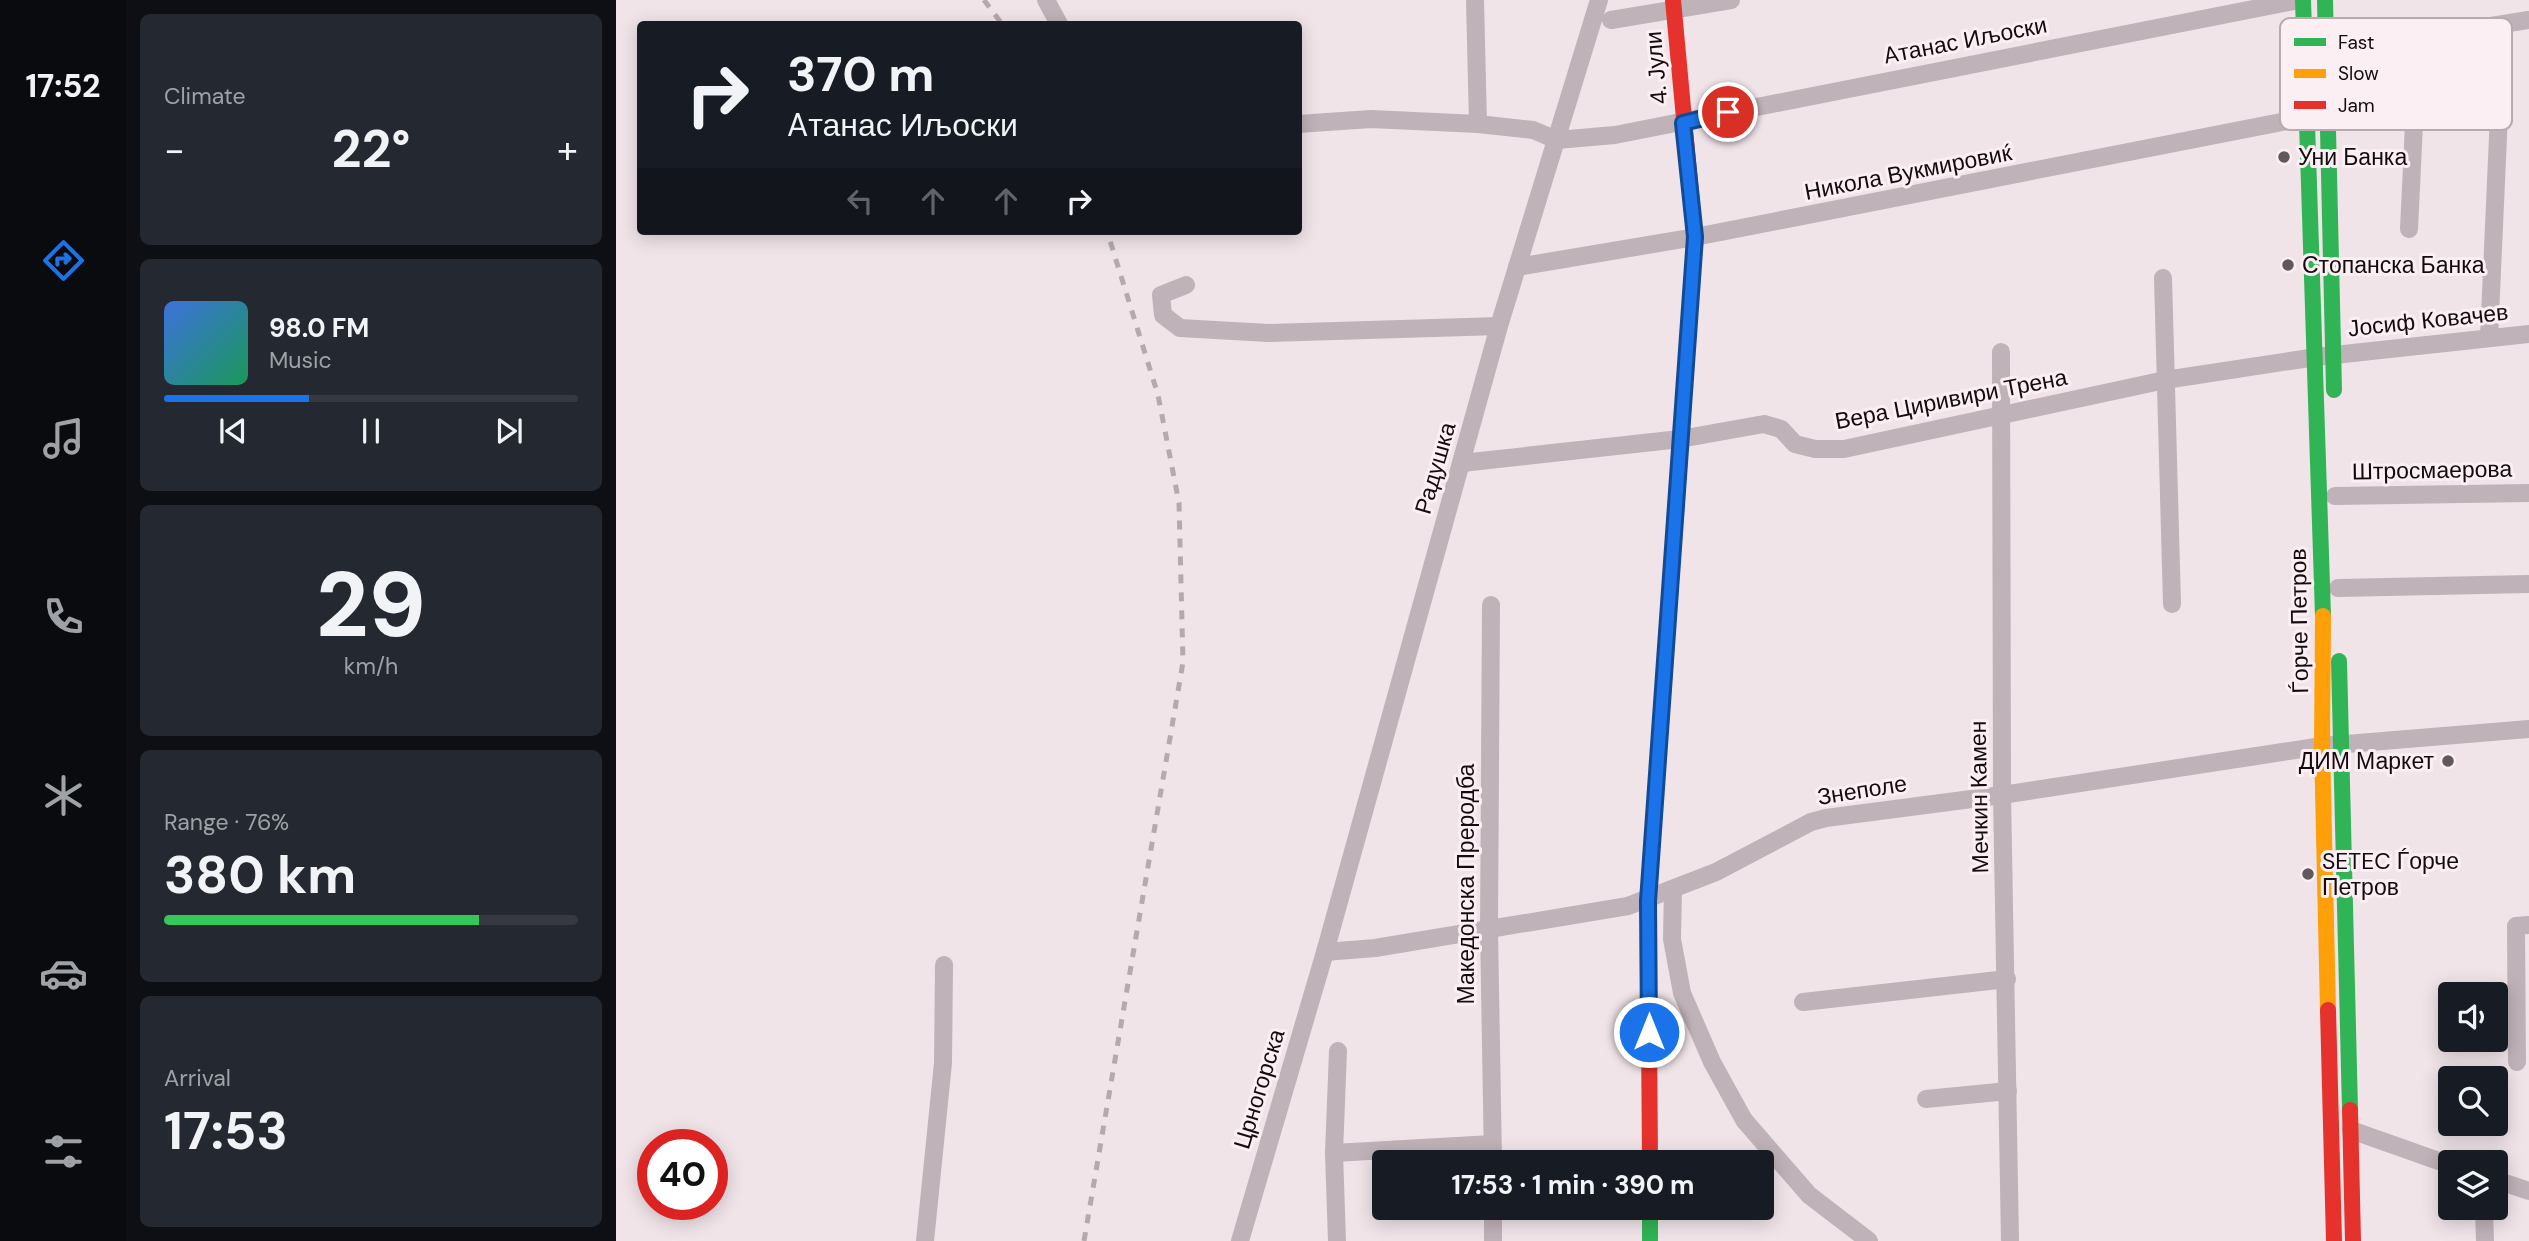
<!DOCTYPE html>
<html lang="en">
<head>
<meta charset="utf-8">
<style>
	body { margin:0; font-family:"DM Sans",sans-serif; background:#242831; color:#f1f3f6; height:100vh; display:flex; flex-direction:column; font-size:26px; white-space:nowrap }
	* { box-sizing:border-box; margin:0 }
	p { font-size:23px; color:#9ea1a6 }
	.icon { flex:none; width:38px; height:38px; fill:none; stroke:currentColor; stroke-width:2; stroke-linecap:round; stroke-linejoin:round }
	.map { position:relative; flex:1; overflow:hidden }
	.sheet { display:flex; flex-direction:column; gap:14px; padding:14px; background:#0d0f14; width:490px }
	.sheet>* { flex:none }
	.hud { position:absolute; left:21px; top:21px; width:665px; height:214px; border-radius:7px; box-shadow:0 4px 18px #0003; background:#171b24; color:#f1f3f6; overflow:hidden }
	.fabs { position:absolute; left:1822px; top:982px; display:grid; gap:14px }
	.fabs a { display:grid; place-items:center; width:70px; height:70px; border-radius:7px; background:#171b24; box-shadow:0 4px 18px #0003; font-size:35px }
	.speed { position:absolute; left:21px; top:1129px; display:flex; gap:14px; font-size:35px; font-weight:700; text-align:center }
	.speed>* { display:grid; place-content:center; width:91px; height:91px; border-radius:50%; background:#171b24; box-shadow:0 4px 18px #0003; line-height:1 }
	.speed .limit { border:10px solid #d22; background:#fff; color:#111 }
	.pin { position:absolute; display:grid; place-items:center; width:60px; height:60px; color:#fff; margin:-30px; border:4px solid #fff; border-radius:50%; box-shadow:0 2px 7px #0007 }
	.me { position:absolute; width:77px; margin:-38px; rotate:0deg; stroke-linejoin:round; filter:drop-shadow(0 0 5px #0008) }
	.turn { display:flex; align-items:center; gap:24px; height:147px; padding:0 35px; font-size:32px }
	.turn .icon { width:91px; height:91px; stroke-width:2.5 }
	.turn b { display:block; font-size:49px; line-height:60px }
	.lanes { display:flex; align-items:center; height:66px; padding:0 35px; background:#0003; justify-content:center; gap:35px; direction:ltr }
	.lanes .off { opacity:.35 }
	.big { font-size:52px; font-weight:700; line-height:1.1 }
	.sheet .tile { flex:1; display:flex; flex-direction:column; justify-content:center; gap:10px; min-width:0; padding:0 24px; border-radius:10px; background:#242831 }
	.sheet .dial { align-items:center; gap:0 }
	.dial b { font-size:91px; line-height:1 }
	.song { display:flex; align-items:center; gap:21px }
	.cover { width:84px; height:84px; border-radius:10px; background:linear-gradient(135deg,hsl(220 70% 55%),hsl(150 70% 35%)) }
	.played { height:7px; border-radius:4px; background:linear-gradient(90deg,#1a73e8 35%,#363941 35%) }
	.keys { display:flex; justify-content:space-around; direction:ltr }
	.heat { display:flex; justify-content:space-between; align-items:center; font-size:38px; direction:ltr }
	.charge { height:10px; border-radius:5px; background:linear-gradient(90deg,#34c759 76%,#363941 0) }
	.trip { position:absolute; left:756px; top:1150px; width:402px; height:70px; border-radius:7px; background:#171b24; box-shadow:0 4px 18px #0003; font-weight:700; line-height:70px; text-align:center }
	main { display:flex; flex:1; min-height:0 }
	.tabs { display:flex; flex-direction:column; width:126px; justify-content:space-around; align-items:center; background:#090b0e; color:#9ea1a6 }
	.tabs .icon { width:49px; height:49px }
	.tabs .current { color:#1a73e8 }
	.tabs b { font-size:32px; color:#f1f3f6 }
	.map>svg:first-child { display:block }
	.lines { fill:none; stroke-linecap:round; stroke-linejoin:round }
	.street { stroke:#bfb2b8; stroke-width:18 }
	.fast { stroke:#30b455; stroke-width:16 }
	.slow { stroke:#ff9f0a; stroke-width:16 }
	.jam { stroke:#e5322d; stroke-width:16 }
	.rail { stroke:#b4aaae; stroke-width:5; stroke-dasharray:9 9; stroke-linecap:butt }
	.route-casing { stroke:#114b97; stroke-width:18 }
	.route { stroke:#1a73e8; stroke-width:12 }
	.poi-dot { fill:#60585b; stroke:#fceff4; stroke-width:2.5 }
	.labels { text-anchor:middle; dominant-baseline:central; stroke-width:6; stroke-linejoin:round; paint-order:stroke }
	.street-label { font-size:23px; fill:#130c0f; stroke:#fceff4 }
	.poi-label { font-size:23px; fill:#130c0f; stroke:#fceff4; text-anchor:start }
	.key { fill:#fceff4; stroke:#b6abaf; stroke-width:2 }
	.key-label { font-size:19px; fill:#130c0f }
</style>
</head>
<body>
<main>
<nav class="tabs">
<b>17:52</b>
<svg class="icon current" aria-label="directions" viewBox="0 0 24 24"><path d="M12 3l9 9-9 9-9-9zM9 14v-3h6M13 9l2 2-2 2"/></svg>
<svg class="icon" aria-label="music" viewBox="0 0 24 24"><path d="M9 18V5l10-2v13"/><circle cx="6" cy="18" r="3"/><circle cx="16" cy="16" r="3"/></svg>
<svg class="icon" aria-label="phone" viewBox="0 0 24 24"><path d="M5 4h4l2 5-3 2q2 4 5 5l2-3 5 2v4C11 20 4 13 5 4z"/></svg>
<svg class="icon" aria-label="climate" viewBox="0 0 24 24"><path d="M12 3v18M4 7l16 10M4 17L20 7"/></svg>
<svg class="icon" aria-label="car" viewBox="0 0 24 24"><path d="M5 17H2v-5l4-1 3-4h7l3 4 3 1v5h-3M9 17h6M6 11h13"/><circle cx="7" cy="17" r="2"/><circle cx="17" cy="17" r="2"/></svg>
<svg class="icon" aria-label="filters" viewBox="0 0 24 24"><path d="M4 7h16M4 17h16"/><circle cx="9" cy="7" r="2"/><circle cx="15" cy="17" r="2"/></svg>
</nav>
<section class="sheet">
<div class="tile"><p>Climate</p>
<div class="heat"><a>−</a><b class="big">22°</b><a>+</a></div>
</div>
<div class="tile">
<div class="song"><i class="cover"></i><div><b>98.0 FM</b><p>Music</p></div></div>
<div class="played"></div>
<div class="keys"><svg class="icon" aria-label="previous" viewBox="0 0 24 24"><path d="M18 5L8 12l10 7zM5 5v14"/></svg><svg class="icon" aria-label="pause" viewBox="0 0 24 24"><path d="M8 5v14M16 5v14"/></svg><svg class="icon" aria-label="next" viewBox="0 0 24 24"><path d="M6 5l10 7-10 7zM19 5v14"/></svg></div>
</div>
<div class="tile dial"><b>29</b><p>km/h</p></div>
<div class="tile"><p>Range · 76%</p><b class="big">380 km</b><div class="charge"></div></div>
<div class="tile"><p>Arrival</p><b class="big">17:53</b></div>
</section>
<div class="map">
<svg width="1913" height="1241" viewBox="0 0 1913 1241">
	<rect width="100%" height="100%" fill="#f0e4e9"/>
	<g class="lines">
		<g class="street">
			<path d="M430,0L443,24"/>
			<path d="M859,0L862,124"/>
			<path d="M995,20L1115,0"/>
			<path d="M1710,52L1913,20"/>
			<path d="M682,124L755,119L862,124L917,130L941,140L999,135L1683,0"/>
			<path d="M1793,229L1802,40"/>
			<path d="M901,267L1079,237L1691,117"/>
			<path d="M1547,278L1556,604"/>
			<path d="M570,285L545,295L547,315L564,328L652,333L883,326"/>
			<path d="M1873,338L1887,25"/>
			<path d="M1385,352L1386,795L1394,1241"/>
			<path d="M846,463L1064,439L1148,424L1165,429L1179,444L1199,449H1228L1549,380L1700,357L1913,334"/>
			<path d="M1719,496L1913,493"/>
			<path d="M1722,588L1913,584"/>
			<path d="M875,605L873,930L877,1162"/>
			<path d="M1057,889L1056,939L1066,993L1096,1062L1128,1120L1193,1195L1253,1241"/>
			<path d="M709,952L759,948L1012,906L1100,872L1195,822L1210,818L1386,795L1706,746L1913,729"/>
			<path d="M1187,1002L1391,979"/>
			<path d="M1901,1062L1900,926L1913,925"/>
			<path d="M1310,1099L1392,1091"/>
			<path d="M1735,1130L1834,1165"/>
			<path d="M718,1153L876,1144"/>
			<path d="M1880,1180L1913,1191"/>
			<path d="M877,1208V1241"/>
			<path d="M1868,1208L1869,1241"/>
			<path d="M309,1241L327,1063L328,965"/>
			<path d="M624,1241L709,952L883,326L983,0"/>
			<path d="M721,1241L718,1153L722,1051"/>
		</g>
		<g class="fast">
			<path d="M1687,0L1707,616"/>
			<path d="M1709,0L1718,390"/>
			<path d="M1723,661L1734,1110"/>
			<path d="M1048,681L1077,267"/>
			<path d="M1034,1208V1241"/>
		</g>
		<path class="slow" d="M1707,616L1706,746L1712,1010"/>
		<g class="jam">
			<path d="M1057,0L1079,237L1077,267"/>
			<path d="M1712,1010L1718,1241"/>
			<path d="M1734,1110L1737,1241"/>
			<path d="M1034,1162L1032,900L1048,681"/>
		</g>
		<g class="rail">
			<path d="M368,0L386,24"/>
			<path d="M468,1241L567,662L563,503L542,395L491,231"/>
		</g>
	</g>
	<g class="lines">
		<g class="route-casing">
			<path id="route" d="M1033,1032L1032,901L1079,237L1067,123L1112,112"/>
		</g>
		<use href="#route" class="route"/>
	</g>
	<g class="poi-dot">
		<circle cx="1668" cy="157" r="7"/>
		<circle cx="1672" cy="265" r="7"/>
		<circle cx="1832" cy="761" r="7"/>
		<circle cx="1692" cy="874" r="7"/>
	</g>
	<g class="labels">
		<g class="street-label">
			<text transform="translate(1349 40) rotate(-11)">Aтанас Иљоски</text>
			<text transform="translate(1040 68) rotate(-95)">4. Јули</text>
			<text transform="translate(1292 172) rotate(-11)">Никола Вукмировиќ</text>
			<text transform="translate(1812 320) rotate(-6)">Јосиф Ковачев</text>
			<text transform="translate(1335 399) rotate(-11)">Вера Циривири Трена</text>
			<text transform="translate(819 468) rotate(-74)">Радушка</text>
			<text transform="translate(1816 470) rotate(-1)">Штросмаерова</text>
			<text transform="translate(1683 621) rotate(-91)">Ѓорче Петров</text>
			<text transform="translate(1246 790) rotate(-9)">Знеполе</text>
			<text transform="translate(1363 797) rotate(-91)">Мечкин Камен</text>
			<text transform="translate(850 884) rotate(-90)">Македонска Преродба</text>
			<text transform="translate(643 1089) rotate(-73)">Црногорска</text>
		</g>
		<g class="poi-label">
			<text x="1682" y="157">Уни Банка</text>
			<text x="1686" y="265">Стопанска Банка</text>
			<text x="1818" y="761" text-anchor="end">ДИМ Маркет</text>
			<text x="1706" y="861">SETEC Ѓорче<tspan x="1706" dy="26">Петров</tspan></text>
		</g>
	</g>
	<rect x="1664" y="18" width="232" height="112" rx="10" class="key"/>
	<rect x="1678" y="38" width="32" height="8" fill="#30b455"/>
	<rect x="1678" y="69" width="32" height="9" fill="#ff9f0a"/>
	<rect x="1678" y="101" width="32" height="8" fill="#e5322d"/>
	<g class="key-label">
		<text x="1722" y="49">Fast</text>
		<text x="1722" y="80">Slow</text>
		<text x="1722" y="112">Jam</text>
	</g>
</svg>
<div class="fabs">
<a><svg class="icon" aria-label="sound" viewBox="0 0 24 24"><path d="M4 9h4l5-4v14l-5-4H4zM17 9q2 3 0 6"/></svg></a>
<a><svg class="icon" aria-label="search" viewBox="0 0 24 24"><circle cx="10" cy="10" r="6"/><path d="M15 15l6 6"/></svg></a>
<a><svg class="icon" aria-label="layers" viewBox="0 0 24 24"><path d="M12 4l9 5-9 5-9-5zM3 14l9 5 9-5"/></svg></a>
</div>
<div class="speed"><div class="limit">40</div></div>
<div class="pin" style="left:1112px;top:112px;background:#d93025"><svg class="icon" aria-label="arrive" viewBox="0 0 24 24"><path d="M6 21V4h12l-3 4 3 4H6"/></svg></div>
<svg class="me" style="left:1033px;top:1032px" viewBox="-20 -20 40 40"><circle r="17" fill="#1a73e8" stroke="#fff" stroke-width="3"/><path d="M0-11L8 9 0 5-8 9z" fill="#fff"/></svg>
<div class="trip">17:53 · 1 min · 390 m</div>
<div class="hud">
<div class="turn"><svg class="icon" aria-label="right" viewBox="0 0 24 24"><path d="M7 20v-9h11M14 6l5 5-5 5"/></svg><div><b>370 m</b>Aтанас Иљоски</div></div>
<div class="lanes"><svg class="icon off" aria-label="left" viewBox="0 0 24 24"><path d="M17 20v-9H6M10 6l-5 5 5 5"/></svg><svg class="icon off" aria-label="ahead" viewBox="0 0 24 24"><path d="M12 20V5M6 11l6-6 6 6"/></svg><svg class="icon off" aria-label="ahead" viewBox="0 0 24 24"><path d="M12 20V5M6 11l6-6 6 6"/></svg><svg class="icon" aria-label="right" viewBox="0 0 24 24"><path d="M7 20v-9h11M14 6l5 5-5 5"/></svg></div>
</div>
</div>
</main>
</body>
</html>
